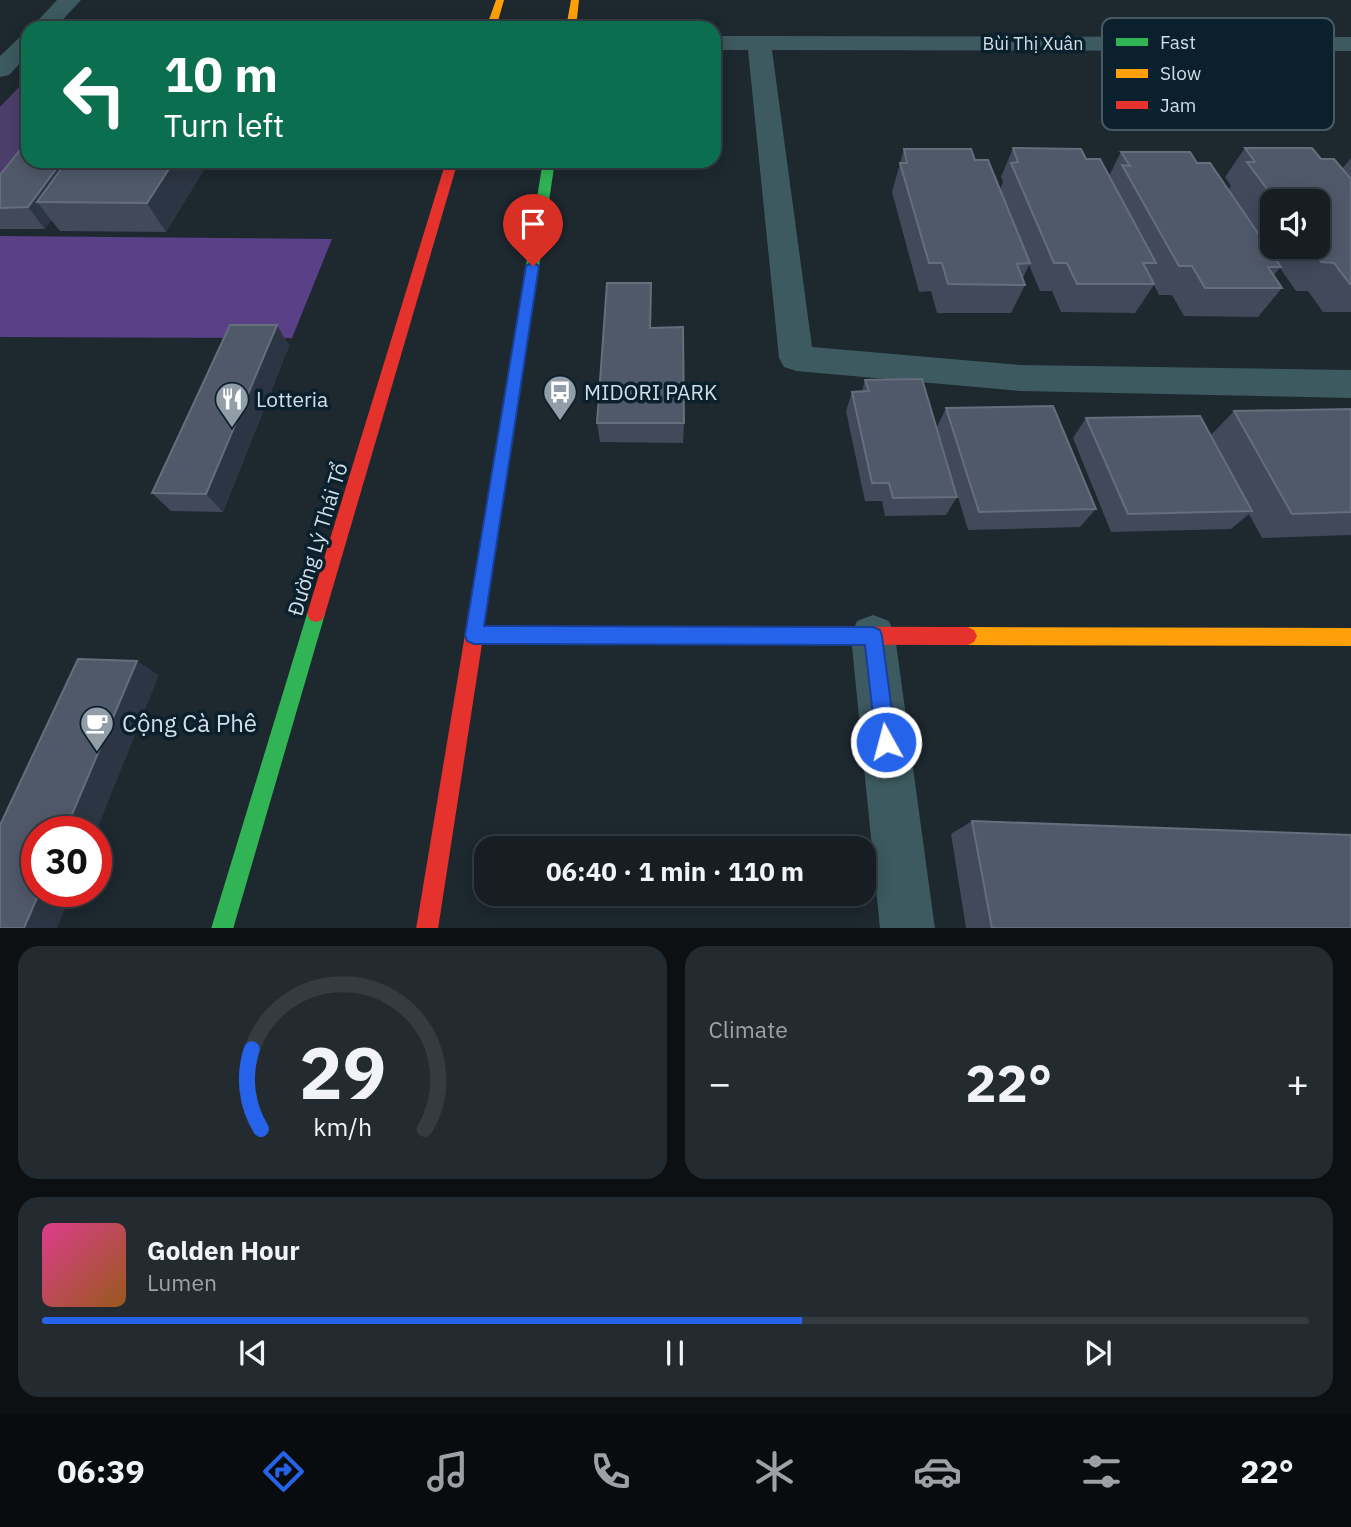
<!DOCTYPE html>
<html lang="en">
<head>
<meta charset="utf-8">
<style>
	body { margin:0; font-family:"IBM Plex Sans",sans-serif; background:#232b30; color:#f1f3f6; height:100vh; display:flex; flex-direction:column; font-size:26px; white-space:nowrap }
	* { box-sizing:border-box; margin:0 }
	p { font-size:23px; color:#9ea2a6 }
	.icon { flex:none; width:38px; height:38px; fill:none; stroke:currentColor; stroke-width:2; stroke-linecap:round; stroke-linejoin:round }
	.map { position:relative; height:928px; overflow:hidden }
	.details { display:flex; flex-direction:column; gap:18px; padding:18px; background:#0c1013; flex:1 }
	.details>* { flex:none }
	.guide { position:absolute; left:21px; top:21px; width:700px; height:147px; border-radius:21px; box-shadow:0 4px 18px #0003,0 0 0 2px #353c41; background:#0b6e4f; color:#fff; overflow:hidden }
	.buttons { position:absolute; left:1260px; top:189px; display:grid; gap:14px }
	.buttons a { display:grid; place-items:center; width:70px; height:70px; border-radius:14px; background:#161e23; box-shadow:0 4px 18px #0003,0 0 0 2px #353c41; font-size:35px }
	.speed { position:absolute; left:21px; top:816px; display:flex; gap:14px; font-size:35px; font-weight:700; text-align:center }
	.speed>* { display:grid; place-content:center; width:91px; height:91px; border-radius:50%; background:#161e23; box-shadow:0 4px 18px #0003,0 0 0 2px #353c41; line-height:1 }
	.speed .limit { border:10px solid #d22; background:#fff; color:#111 }
	.pin { position:absolute; display:grid; place-items:center; width:60px; height:60px; color:#fff; margin:-72px -30px; border-radius:50% 50% 50% 0; rotate:-45deg; box-shadow:0 0 7px #0007 }
	.pin .icon { rotate:45deg }
	.me { position:absolute; width:77px; margin:-38px; rotate:353deg; stroke-linejoin:round; filter:drop-shadow(0 0 5px #0008) }
	.turn { display:flex; align-items:center; gap:24px; height:147px; padding:0 28px; font-size:32px }
	.turn .icon { width:91px; height:91px; stroke-width:2.5 }
	.turn b { display:block; font-size:49px; line-height:60px }
	.big { font-size:52px; font-weight:800; line-height:1.1 }
	.details .tile { flex:1; display:flex; flex-direction:column; justify-content:center; gap:10px; min-width:0; padding:0 24px; border-radius:21px; background:#232b30 }
	.details .dial { align-items:center; gap:0 }
	.dial svg { height:182px; overflow:visible; fill:none; stroke:#353c41; stroke-width:7; stroke-linecap:round; text-anchor:middle }
	.dial text { fill:#f1f3f6; stroke:none }
	.song { display:flex; align-items:center; gap:21px }
	.cover { width:84px; height:84px; border-radius:10px; background:linear-gradient(135deg,hsl(330 70% 55%),hsl(30 70% 35%)) }
	.played { height:7px; border-radius:4px; background:linear-gradient(90deg,#2563eb 60%,#353c41 60%) }
	.keys { display:flex; justify-content:space-around; direction:ltr }
	.heat { display:flex; justify-content:space-between; align-items:center; font-size:38px; direction:ltr }
	.details .tiles { flex:1; display:grid; gap:18px; grid-template-columns:1fr 1fr }
	.tile:last-child { grid-column:span 2 }
	.trip { position:absolute; left:474px; top:836px; width:402px; height:70px; border-radius:21px; background:#161e23; box-shadow:0 4px 18px #0003,0 0 0 2px #353c41; font-weight:800; line-height:70px; text-align:center }
	.tab-bar { display:flex; height:112px; justify-content:space-around; align-items:center; background:#090c0e; color:#9ea2a6 }
	.tab-bar .icon { width:49px; height:49px }
	.tab-bar .active { color:#2563eb }
	.tab-bar b { font-size:32px; color:#f1f3f6 }
	.map>svg:first-child { display:block }
	.green { fill:#4d3f6c }
	.forest { fill:#5a4087 }
	.lines { fill:none; stroke-linecap:round; stroke-linejoin:round }
	.street { fill:#3c5a5f; fill-rule:evenodd }
	.fast { fill:#30b455; fill-rule:evenodd }
	.slow { fill:#ff9f0a; fill-rule:evenodd }
	.jam { fill:#e5322d; fill-rule:evenodd }
	.wall { fill:#41495b; fill-rule:evenodd }
	.shaded-wall { fill:#2c3543 }
	.building { fill:#50596a; stroke:#646e7d; stroke-width:2 }
	.route { fill:#2563eb; stroke:#184099; stroke-width:2 }
	.labels { text-anchor:middle; dominant-baseline:central; stroke-width:7; stroke-linejoin:round; paint-order:stroke }
	.far-street-label { font-size:18px; fill:#d1dee7; stroke:#0b202d }
	.poi-label { font-size:21px; fill:#d1dee7; stroke:#0b202d; text-anchor:start }
	.street-label { font-size:21px; fill:#d1dee7; stroke:#0b202d }
	.near-poi-label { font-size:24px; fill:#d1dee7; stroke:#0b202d; text-anchor:start }
	.key { fill:#0b202d; stroke:#465965; stroke-width:2 }
	.key-label { font-size:19px; fill:#d1dee7 }
</style>
</head>
<body>
<div class="map">
<svg width="1351" height="929" viewBox="0 0 1351 929">
	<rect width="100%" height="100%" fill="#1d282f"/>
	<path class="green" d="M19,87H28V161L0,204V107Z"/>
	<path class="forest" d="M0,236L332,239L292,338L0,337Z"/>
	<g class="lines">
		<g class="street">
			<path d="M57,0H81L55,28H31Z"/>
			<path d="M28,35V55L9,75L0,77V56L20,37Z"/>
			<path d="M714,36L1351,37V51L772,50L812,347L1020,365L1351,370V398L1020,391L796,371L784,367L779,358L748,50H714Z"/>
			<path d="M873,615L889,621L895,636L935,929H880L851,636L857,621Z"/>
		</g>
		<g class="fast">
			<path d="M543,161H555L509,466L507,471H495L493,466Z"/>
			<path d="M316,606L322,608L325,614L233,929H211L307,614L310,608Z"/>
		</g>
		<g class="slow">
			<path d="M496,0H504L496,28H486Z"/>
			<path d="M571,0H579L576,28H566Z"/>
			<path d="M968,627L1351,628V646L968,645L962,642L959,636L962,630Z"/>
		</g>
		<g class="jam">
			<path d="M446,161H458L325,614L322,620L316,622L310,620L307,614Z"/>
			<path d="M501,460L507,461L509,466L484,626L968,627L974,630L977,636L974,642L968,645L482,644L438,929H416L493,466L495,461Z"/>
		</g>
	</g>
	<g class="wall">
		<path d="M1013,148L1086,159L1109,176L1121,152L1197,163L1229,190L1231,186L1225,177L1245,148L1321,159L1342,169L1351,158V312H1323L1308,291H1296L1280,268L1274,275L1282,288L1258,317L1184,316L1172,295H1159L1154,285L1135,313L1061,312L1052,291H1040L1029,265L1023,278L1025,285L1011,313H937L931,291L919,292L892,192L904,149L1000,190L1003,182L1001,177ZM1272,201H1318V247H1272Z"/>
		<path d="M28,161H209L166,232L60,231L51,220L45,229H0V175Z"/>
		<path d="M651,283V328L684,423L683,443L600,442L597,423Z"/>
		<path d="M277,325L289,346L223,512L171,511L152,493Z"/>
		<path d="M865,380L957,497L946,515L885,516L882,501H865L846,411L852,392L862,391Z"/>
		<path d="M946,408L1096,509L1080,527L968,530L937,427Z"/>
		<path d="M1351,409V535L1262,538L1249,514L1231,529L1111,532L1073,438L1086,418L1211,435L1234,411Z"/>
		<path d="M972,821L1351,928H966L951,834Z"/>
	</g>
	<g class="shaded-wall">
		<path d="M62,161H93L37,202L51,220L45,229L28,207Z"/>
		<path d="M174,161H209L166,232L147,203Z"/>
		<path d="M651,283L652,304L651,348L650,328Z"/>
		<path d="M277,325L289,346L223,512L206,494Z"/>
		<path d="M137,661L159,675L96,832L65,831Z"/>
		<path d="M40,891H72L57,928H24Z"/>
	</g>
	<g class="building">
		<path d="M28,140V161H62L28,207L0,208V175Z"/>
		<path d="M1013,148L1081,149L1086,159H1100L1156,263H1143L1154,284H1077L1067,263H1054L1011,163L1018,162Z"/>
		<path d="M1245,148H1312L1321,159H1334L1351,179V284H1350L1334,263L1321,262L1309,247H1318V201H1276L1247,162H1255Z"/>
		<path d="M904,149H971L975,160H988L1030,263L1017,264L1025,285L948,284L942,263H929L900,163H907Z"/>
		<path d="M1121,152H1190L1197,163H1210L1281,267H1268L1282,288H1205L1192,266H1179L1122,165L1130,166Z"/>
		<path d="M67,161H174L147,203L37,202Z"/>
		<path d="M607,283H651L650,328L683,327L684,423H597Z"/>
		<path d="M230,325H277L206,494L152,493Z"/>
		<path d="M922,379L957,497L893,498L889,483H872L852,392L869,391L865,380Z"/>
		<path d="M1053,406L1096,509L979,512L946,408Z"/>
		<path d="M1351,409V512L1292,514L1234,411Z"/>
		<path d="M1200,416L1252,511L1128,514L1086,418Z"/>
		<path d="M78,659L137,661L65,831H37V891H40L24,928H0V825Z"/>
		<path d="M972,821L1351,835V928H992Z"/>
	</g>
	<path class="route" d="M533,262L539,266L484,626L873,627L880,630L882,636L896,742L893,749L886,752L879,749L876,742L865,645L474,644L467,641L465,635L526,266Z"/>
	<defs>
		<g id="bus-pin" transform="scale(1.75)"><path d="M0 17L-7.5 6A9.5 9.5 0 1 1 7.5 6Z" fill="#929ea7" stroke="#0b202d"/><path d="M-5-6H5V4H4V6H2V4H-2V6H-4V4H-5ZM-3.5-4V0h7V-4ZM-3.5 1.2v1.5H-2V1.2ZM2 1.2v1.5H3.5V1.2Z" fill="#fff"/></g>
		<g id="restaurant-pin" transform="scale(1.75)"><path d="M0 17L-7.5 6A9.5 9.5 0 1 1 7.5 6Z" fill="#929ea7" stroke="#0b202d"/><path d="M-5-6h1v4h1v-4h1v4h1v-4h1v5L-1.5 .5V6h-2V.5L-5-1ZM5-6V6H3V1.5H1.5Q1.5-4 5-6Z" fill="#fff"/></g>
		<g id="cafe-pin" transform="scale(1.75)"><path d="M0 17L-7.5 6A9.5 9.5 0 1 1 7.5 6Z" fill="#929ea7" stroke="#0b202d"/><path d="M-5.5-4.5H6V0H3Q3 3.5 0 3.5H-2.5Q-5.5 3.5-5.5 0ZM3-3.2v2h1.7v-2ZM-6 4.5H4V6H-6Z" fill="#fff"/></g>
	</defs>
	<g fill-rule="evenodd">
		<use href="#bus-pin" x="560" y="392"/>
		<use href="#restaurant-pin" x="232" y="399"/>
		<use href="#cafe-pin" x="97" y="723"/>
	</g>
	<g class="labels">
		<g class="far-street-label">
			<text x="1033" y="43">Bùi Thị Xuân</text>
		</g>
		<g class="poi-label">
			<text x="584" y="392">MIDORI PARK</text>
			<text x="256" y="399">Lotteria</text>
		</g>
		<g class="street-label">
			<text transform="translate(317 539) rotate(-73)">Đường Lý Thái Tổ</text>
		</g>
		<g class="near-poi-label">
			<text x="122" y="723">Cộng Cà Phê</text>
		</g>
	</g>
	<rect x="1102" y="18" width="232" height="112" rx="10" class="key"/>
	<rect x="1116" y="38" width="32" height="8" fill="#30b455"/>
	<rect x="1116" y="69" width="32" height="9" fill="#ff9f0a"/>
	<rect x="1116" y="101" width="32" height="8" fill="#e5322d"/>
	<g class="key-label">
		<text x="1160" y="49">Fast</text>
		<text x="1160" y="80">Slow</text>
		<text x="1160" y="112">Jam</text>
	</g>
</svg>
<div class="buttons">
<a><svg class="icon" aria-label="sound" viewBox="0 0 24 24"><path d="M4 9h4l5-4v14l-5-4H4zM17 9q2 3 0 6"/></svg></a>
</div>
<div class="speed"><div class="limit">30</div></div>
<div class="pin" style="left:533px;top:266px;background:#d93025"><svg class="icon" aria-label="arrive" viewBox="0 0 24 24"><path d="M6 21V4h12l-3 4 3 4H6"/></svg></div>
<svg class="me" style="left:886px;top:742px" viewBox="-20 -20 40 40"><circle r="17" fill="#2563eb" stroke="#fff" stroke-width="3"/><path d="M0-11L8 9 0 5-8 9z" fill="#fff"/></svg>
<div class="trip">06:40 · 1 min · 110 m</div>
<div class="guide">
<div class="turn"><svg class="icon" aria-label="left" viewBox="0 0 24 24"><path d="M17 20v-9H6M10 6l-5 5 5 5"/></svg><div><b>10 m</b>Turn left</div></div>
</div>
</div>
<section class="details">
<div class="tiles">
<div class="tile dial"><svg viewBox="0 0 100 80">
<path d="M14 69A42 42 0 1 1 86 69"/>
<path d="M14 69A42 42 0 0 1 10 34" stroke="#2563eb"/>
<text x="50" y="56" font-size="32" font-weight="700">29</text>
<text x="50" y="72" font-size="11">km/h</text>
</svg></div>
<div class="tile"><p>Climate</p>
<div class="heat"><a>−</a><b class="big">22°</b><a>+</a></div>
</div>
<div class="tile">
<div class="song"><i class="cover"></i><div><b>Golden Hour</b><p>Lumen</p></div></div>
<div class="played"></div>
<div class="keys"><svg class="icon" aria-label="previous" viewBox="0 0 24 24"><path d="M18 5L8 12l10 7zM5 5v14"/></svg><svg class="icon" aria-label="pause" viewBox="0 0 24 24"><path d="M8 5v14M16 5v14"/></svg><svg class="icon" aria-label="next" viewBox="0 0 24 24"><path d="M6 5l10 7-10 7zM19 5v14"/></svg></div>
</div>
</div>
</section>
<nav class="tab-bar">
<b>06:39</b>
<svg class="icon active" aria-label="directions" viewBox="0 0 24 24"><path d="M12 3l9 9-9 9-9-9zM9 14v-3h6M13 9l2 2-2 2"/></svg>
<svg class="icon" aria-label="music" viewBox="0 0 24 24"><path d="M9 18V5l10-2v13"/><circle cx="6" cy="18" r="3"/><circle cx="16" cy="16" r="3"/></svg>
<svg class="icon" aria-label="phone" viewBox="0 0 24 24"><path d="M5 4h4l2 5-3 2q2 4 5 5l2-3 5 2v4C11 20 4 13 5 4z"/></svg>
<svg class="icon" aria-label="climate" viewBox="0 0 24 24"><path d="M12 3v18M4 7l16 10M4 17L20 7"/></svg>
<svg class="icon" aria-label="car" viewBox="0 0 24 24"><path d="M5 17H2v-5l4-1 3-4h7l3 4 3 1v5h-3M9 17h6M6 11h13"/><circle cx="7" cy="17" r="2"/><circle cx="17" cy="17" r="2"/></svg>
<svg class="icon" aria-label="filters" viewBox="0 0 24 24"><path d="M4 7h16M4 17h16"/><circle cx="9" cy="7" r="2"/><circle cx="15" cy="17" r="2"/></svg>
<b>22°</b>
</nav>
</body>
</html>
